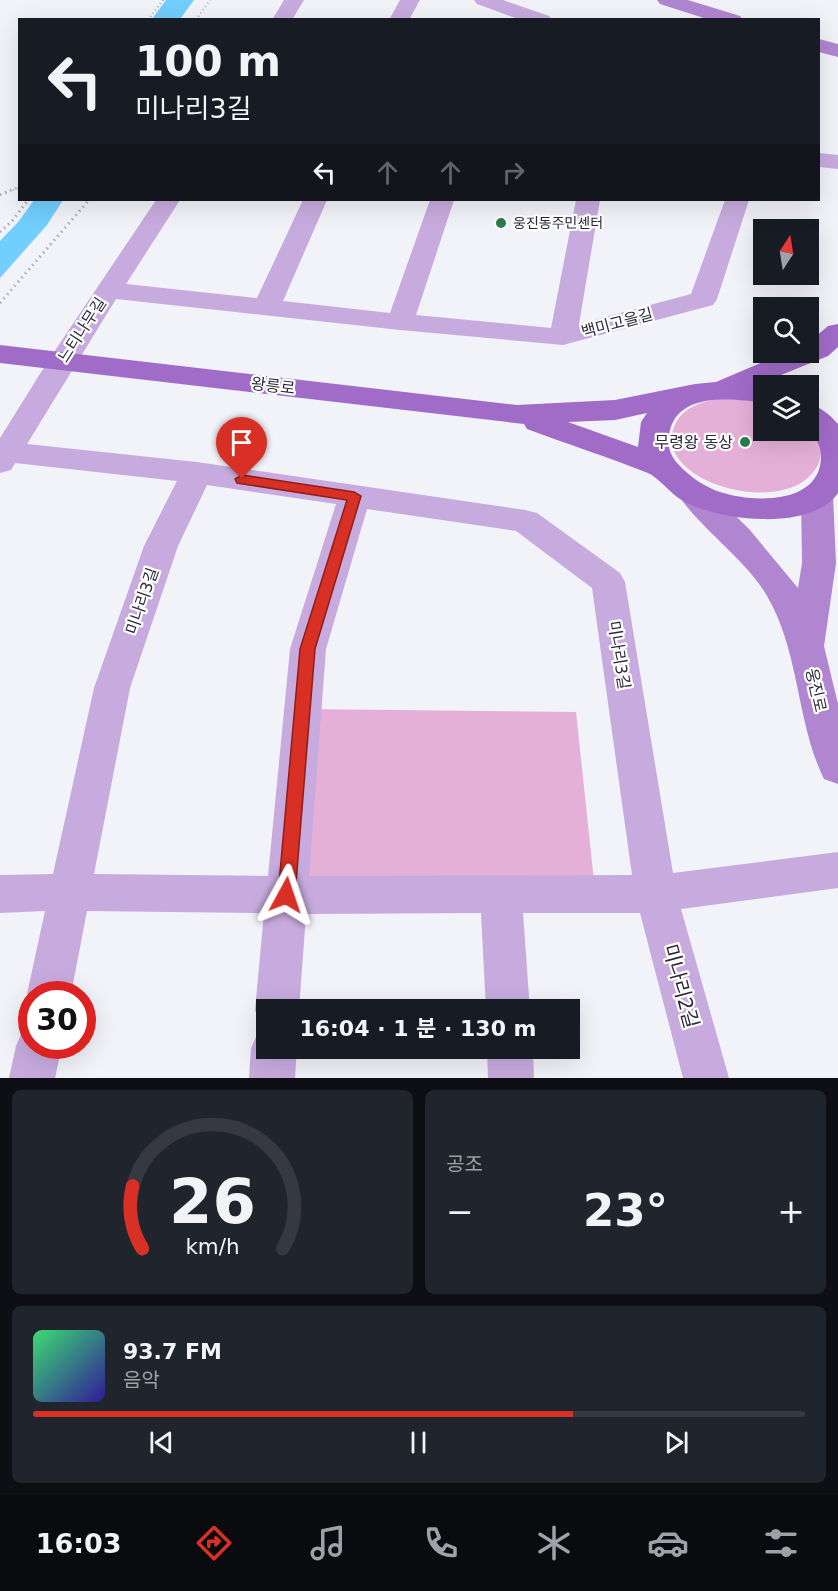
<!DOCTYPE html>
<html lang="ko">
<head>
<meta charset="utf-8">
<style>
	body { margin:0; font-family:"DejaVu Sans","Noto Sans KR",sans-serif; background:#20242c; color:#f1f3f6; height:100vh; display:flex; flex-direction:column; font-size:22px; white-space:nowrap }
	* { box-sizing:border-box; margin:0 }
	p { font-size:20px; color:#9ea1a6 }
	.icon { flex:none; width:33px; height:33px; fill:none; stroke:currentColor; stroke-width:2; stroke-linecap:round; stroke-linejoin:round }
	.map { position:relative; height:1078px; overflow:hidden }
	.drawer { display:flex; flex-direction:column; gap:12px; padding:12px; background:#0d0f14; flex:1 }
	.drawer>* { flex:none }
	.top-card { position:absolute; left:18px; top:18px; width:802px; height:183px; border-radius:0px; box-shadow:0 6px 24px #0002; background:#171b24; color:#f1f3f6; overflow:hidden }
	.needle { width:39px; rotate:12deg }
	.buttons { position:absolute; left:753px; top:219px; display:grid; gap:12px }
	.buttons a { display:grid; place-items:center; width:66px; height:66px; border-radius:0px; background:#171b24; box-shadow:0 6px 24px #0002; font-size:30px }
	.speed { position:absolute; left:18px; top:981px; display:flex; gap:12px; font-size:30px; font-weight:700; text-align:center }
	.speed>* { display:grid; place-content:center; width:78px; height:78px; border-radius:50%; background:#171b24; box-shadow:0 6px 24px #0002; line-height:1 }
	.speed .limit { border:9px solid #d22; background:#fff; color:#111 }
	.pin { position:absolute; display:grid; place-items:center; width:51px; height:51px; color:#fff; margin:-62px -26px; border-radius:50% 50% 50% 0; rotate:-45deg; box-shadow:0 0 6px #0007 }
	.pin .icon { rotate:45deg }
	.me { position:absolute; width:66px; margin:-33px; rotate:5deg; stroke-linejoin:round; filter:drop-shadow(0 0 4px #0008) }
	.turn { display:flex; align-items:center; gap:21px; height:126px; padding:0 18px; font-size:27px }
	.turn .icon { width:78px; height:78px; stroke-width:2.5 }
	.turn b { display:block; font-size:42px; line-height:51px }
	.lanes { display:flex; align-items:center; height:57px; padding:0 18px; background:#0003; justify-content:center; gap:30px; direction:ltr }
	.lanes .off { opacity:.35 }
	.big { font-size:45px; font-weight:700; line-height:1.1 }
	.drawer .widget { flex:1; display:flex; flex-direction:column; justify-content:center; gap:9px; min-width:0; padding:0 21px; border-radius:9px; background:#20242c }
	.drawer .dial { align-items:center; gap:0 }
	.dial svg { height:156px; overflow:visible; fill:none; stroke:#363941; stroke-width:7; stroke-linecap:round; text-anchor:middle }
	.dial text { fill:#f1f3f6; stroke:none }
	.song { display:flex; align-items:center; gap:18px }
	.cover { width:72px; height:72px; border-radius:9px; background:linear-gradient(135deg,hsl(140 70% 55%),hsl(250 70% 35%)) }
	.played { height:6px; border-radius:3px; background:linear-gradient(90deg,#d93025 70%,#363941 70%) }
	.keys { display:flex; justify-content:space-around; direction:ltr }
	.heat { display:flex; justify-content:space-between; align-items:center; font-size:33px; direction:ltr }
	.drawer .tiles { flex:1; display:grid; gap:12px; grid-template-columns:1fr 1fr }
	.widget:last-child { grid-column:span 2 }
	.trip { position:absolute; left:256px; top:999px; width:324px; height:60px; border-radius:0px; background:#171b24; box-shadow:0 6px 24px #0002; font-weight:700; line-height:60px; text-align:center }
	.dock { display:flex; height:96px; justify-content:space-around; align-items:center; background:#090b0e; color:#9ea1a6 }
	.dock .icon { width:42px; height:42px }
	.dock .current { color:#d93025 }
	.dock b { font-size:27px; color:#f1f3f6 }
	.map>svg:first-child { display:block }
	.green { fill:#e5b0d8 }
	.water { fill:#72cefd }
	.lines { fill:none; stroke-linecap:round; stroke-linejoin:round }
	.path-far1 { stroke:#adadb6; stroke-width:2; stroke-dasharray:1 3; stroke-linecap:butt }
	.path { stroke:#adadb6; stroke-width:3; stroke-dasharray:1.5 4; stroke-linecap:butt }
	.minor { fill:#c7abde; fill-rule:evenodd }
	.secondary { fill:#b186d1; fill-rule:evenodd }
	.primary { fill:#a16bc8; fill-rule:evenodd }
	.route { fill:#d93025; stroke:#8d1f18; stroke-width:1.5 }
	.poi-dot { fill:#2a7d4f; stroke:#fff; stroke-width:2 }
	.labels { text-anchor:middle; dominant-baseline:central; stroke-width:4.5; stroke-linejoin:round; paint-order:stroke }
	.far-poi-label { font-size:14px; fill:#2b2b39; stroke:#fff; text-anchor:start }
	.street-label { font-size:16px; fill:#2b2b39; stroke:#fff }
	.poi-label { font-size:16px; fill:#2b2b39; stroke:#fff; text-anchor:end }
	.near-street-label { font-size:20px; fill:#2b2b39; stroke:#fff }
</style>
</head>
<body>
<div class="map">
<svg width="838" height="1078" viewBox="0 0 838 1078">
	<rect width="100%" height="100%" fill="#f2f2f9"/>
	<g class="green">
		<path d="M731,397L763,401L764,430H808L809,426C812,432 818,439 820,446C822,454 820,462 816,468C785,520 652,481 674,427C683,404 708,400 731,397Z"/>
		<path d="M302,709L576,712L594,881L288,878Z"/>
	</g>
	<g class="water">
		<path d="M166,0H194L180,19H152Z"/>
		<path d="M34,200H63L47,225L0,278V241L19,221Z"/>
	</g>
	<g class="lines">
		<g class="path-far1">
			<path d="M148,20L163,0"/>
			<path d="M196,20L210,0"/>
			<path d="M13,190L20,187"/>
		</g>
		<g class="path">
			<path d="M0,195L16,188"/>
			<path d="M0,232L13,220L28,200"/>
			<path d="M0,303L89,200"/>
		</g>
		<g class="minor">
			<path d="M284,0H304L292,20H272Z"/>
			<path d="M400,0H420L409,20H389Z"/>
			<path d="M474,0H503L549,16L552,20H521L477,4Z"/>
			<path d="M819,153L838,155V169L819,167Z"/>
			<path d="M156,200H180L126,284L257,298L303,200H327L283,301L390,313L430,200H454L416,315L551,328L576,200H600L579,324L691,294L725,200H749L717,299L713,305L563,345L400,330L116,299L27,444L197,462L525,510L537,513L620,573L625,582L673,873L838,852V888L681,909L729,1078H683L640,913H523L530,1010H486L481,913L306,914L299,1010H267V1027L261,1025L255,1010L264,913L87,911L71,994H32V1005L27,994L45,911L0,913V875L53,874L94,688L144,546L177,481L15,463L11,470L0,473V438L48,361ZM207,485L336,504L290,649L268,876L94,874L130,688L178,546ZM367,509L516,531L592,588L632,875L309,876L326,649Z"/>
			<path d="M32,1027V1046H62L55,1078H9L16,1046L23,1030Z"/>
			<path d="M267,1028V1048H297L295,1078H249L251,1048L258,1032Z"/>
			<path d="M487,1048H533L534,1078H488Z"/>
		</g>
		<g class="secondary">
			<path d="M657,0H688L740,16L743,20H710L660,4Z"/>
			<path d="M819,39L838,44V57L819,52Z"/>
			<path d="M693,482L704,485L749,529L798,588L802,563L801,495L806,487L817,484L828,487L833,495L836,563L824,646L838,704V784L824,779C796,722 800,652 767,596C746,559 699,528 677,493L682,485Z"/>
		</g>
		<path class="primary" d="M838,324V347L828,356L759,384L767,386H764V403C730,398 674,392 669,436C667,447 671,457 679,465C690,477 705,487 720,492C750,502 811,505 820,466C823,451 819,440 808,429V404C821,407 829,414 838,424V493C811,532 720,521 683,501C671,494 659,478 648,473C608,457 567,444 527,429L524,424L0,363V345L517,405L615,400L695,384L716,382L786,352H808V343L828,326ZM647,413L641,422L638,447L568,422L615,420Z"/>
	</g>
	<path class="route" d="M242,475L354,492L361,496L315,649L295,895L293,900L286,903L280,900L278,895L300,649L347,500L237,483L235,479Z"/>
	<g class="poi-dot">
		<circle cx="501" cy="223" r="6"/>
		<circle cx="745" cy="442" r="6"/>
	</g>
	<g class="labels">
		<g class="far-poi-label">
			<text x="513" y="223">웅진동주민센터</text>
		</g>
		<g class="street-label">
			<text transform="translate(617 323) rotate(-15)">백미고을길</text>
			<text transform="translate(82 330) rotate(-57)">느티나무길</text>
			<text transform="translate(273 386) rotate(7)">왕릉로</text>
			<text transform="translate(142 601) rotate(-71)">미나리3길</text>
			<text transform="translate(619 655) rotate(81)">미나리3길</text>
			<text transform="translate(816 690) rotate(77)">웅진로</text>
		</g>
		<g class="poi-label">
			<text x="733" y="442">무령왕 동상</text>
		</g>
		<g class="near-street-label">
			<text transform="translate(681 986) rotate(75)">미나리2길</text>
		</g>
	</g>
</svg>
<div class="buttons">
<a><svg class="needle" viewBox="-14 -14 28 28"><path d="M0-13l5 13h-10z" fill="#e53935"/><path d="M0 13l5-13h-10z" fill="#9ea1a6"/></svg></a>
<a><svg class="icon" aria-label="search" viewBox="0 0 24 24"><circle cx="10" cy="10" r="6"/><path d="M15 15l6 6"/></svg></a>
<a><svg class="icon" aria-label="layers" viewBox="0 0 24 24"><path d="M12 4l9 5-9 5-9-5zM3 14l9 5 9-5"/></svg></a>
</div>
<div class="speed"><div class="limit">30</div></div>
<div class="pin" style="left:242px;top:479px;background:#d93025"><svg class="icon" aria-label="arrive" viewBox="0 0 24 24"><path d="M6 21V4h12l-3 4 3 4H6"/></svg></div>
<svg class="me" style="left:286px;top:895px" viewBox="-20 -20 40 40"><path d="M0-17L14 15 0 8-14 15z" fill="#d93025" stroke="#fff" stroke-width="4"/></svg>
<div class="trip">16:04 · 1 분 · 130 m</div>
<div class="top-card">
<div class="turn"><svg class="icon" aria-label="left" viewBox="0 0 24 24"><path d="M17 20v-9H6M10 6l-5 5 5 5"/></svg><div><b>100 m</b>미나리3길</div></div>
<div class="lanes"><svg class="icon" aria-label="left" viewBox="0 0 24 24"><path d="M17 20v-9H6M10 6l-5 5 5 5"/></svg><svg class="icon off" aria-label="ahead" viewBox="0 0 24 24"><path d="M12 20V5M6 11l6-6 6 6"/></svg><svg class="icon off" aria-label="ahead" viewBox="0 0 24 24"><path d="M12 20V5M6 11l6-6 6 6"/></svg><svg class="icon off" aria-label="right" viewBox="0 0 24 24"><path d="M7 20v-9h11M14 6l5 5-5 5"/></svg></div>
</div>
</div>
<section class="drawer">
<div class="tiles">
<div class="widget dial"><svg viewBox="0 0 100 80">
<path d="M14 69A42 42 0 1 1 86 69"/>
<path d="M14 69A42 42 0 0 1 9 37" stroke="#d93025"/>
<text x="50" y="56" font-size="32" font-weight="700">26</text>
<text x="50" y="72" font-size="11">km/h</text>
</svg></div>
<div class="widget"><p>공조</p>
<div class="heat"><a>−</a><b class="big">23°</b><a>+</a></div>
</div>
<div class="widget">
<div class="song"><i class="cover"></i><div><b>93.7 FM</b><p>음악</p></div></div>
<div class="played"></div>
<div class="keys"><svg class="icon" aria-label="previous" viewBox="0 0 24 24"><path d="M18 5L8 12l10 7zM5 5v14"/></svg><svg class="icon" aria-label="pause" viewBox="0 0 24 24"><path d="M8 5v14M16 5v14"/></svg><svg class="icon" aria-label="next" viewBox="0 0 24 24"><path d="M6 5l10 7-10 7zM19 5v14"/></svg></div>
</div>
</div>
</section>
<nav class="dock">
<b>16:03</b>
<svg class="icon current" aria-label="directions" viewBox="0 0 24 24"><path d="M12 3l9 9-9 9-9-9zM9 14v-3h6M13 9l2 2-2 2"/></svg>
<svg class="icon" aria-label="music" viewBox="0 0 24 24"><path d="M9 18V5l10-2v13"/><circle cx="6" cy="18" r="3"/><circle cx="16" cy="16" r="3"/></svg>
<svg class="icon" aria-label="phone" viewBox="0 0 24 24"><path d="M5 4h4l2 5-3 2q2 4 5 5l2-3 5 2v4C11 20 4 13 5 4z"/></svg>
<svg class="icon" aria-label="climate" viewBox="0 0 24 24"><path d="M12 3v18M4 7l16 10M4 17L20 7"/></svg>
<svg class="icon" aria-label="car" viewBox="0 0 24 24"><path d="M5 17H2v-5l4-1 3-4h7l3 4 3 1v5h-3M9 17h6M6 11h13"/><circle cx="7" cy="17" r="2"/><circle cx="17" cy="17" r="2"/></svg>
<svg class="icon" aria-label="filters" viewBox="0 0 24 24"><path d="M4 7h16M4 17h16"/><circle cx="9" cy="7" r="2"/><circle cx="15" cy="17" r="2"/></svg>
</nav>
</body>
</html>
